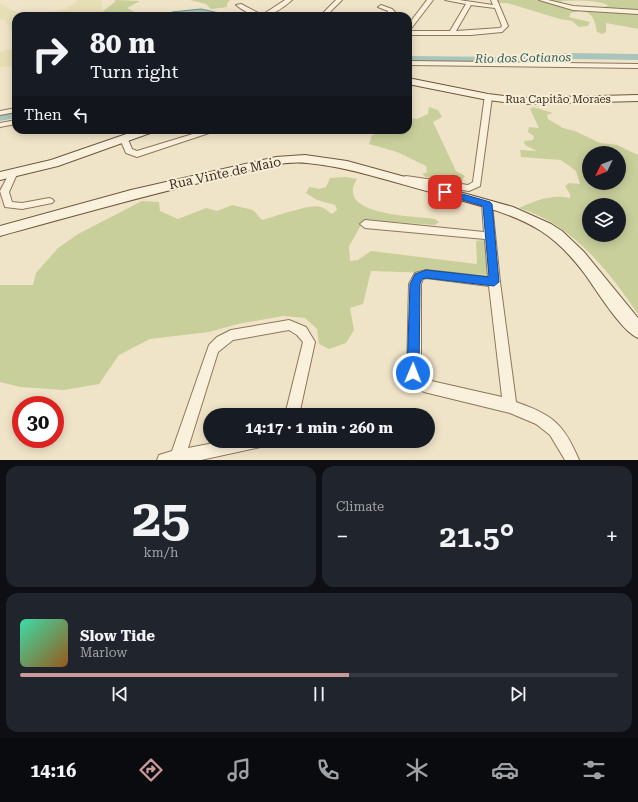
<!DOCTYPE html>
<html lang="en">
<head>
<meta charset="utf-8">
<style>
	body { margin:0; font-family:"Roboto Serif",serif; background:#20242c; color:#f1f3f6; height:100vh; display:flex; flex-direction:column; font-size:15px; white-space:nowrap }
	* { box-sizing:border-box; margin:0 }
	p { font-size:13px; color:#9ea1a6 }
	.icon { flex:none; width:22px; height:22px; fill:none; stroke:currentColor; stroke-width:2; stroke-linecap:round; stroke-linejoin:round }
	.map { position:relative; height:460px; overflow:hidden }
	.drawer { display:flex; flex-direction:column; gap:6px; padding:6px; background:#0d0f14; flex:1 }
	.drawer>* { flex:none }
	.hud { position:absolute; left:12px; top:12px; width:400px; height:122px; border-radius:12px; box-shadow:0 2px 10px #0003; background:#171b24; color:#f1f3f6; overflow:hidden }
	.needle { width:26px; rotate:227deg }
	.fabs { position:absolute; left:582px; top:146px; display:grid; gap:8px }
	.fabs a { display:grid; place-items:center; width:44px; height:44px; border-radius:50%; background:#171b24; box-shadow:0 2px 10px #0003; font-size:20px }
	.speed { position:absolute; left:12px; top:396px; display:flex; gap:8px; font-size:20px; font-weight:700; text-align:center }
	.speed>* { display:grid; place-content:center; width:52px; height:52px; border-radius:50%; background:#171b24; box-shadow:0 2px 10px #0003; line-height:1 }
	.speed .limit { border:6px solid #d22; background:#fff; color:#111 }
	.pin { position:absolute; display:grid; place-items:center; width:34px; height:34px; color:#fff; margin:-17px; border-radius:8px; box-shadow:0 2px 6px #0006 }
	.me { position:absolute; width:44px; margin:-22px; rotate:1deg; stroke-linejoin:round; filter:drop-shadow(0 0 3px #0008) }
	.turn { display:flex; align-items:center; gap:14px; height:84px; padding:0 12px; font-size:18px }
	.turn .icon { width:52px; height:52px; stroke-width:2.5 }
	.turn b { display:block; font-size:28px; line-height:34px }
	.then { display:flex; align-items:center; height:38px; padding:0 12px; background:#0003; gap:8px; font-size:15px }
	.big { font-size:30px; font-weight:700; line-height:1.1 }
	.drawer .widget { flex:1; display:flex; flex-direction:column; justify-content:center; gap:6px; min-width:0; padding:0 14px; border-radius:12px; background:#20242c }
	.drawer .dial { align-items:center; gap:0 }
	.dial b { font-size:52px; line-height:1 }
	.song { display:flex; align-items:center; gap:12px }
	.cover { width:48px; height:48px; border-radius:6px; background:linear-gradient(135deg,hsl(160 70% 55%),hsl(30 70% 35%)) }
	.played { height:4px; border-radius:2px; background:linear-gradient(90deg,#cc999b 55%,#363941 55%) }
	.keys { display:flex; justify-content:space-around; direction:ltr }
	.heat { display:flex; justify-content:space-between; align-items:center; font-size:22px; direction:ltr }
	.drawer .tiles { flex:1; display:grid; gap:6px; grid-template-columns:1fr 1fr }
	.widget:last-child { grid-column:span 2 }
	.trip { position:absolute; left:203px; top:408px; width:232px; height:40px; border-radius:20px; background:#171b24; box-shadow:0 2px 10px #0003; font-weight:700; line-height:40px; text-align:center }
	.tabs { display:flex; height:64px; justify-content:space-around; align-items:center; background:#090b0e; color:#9ea1a6 }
	.tabs .icon { width:28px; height:28px }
	.tabs .on { color:#cc999b }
	.tabs b { font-size:18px; color:#f1f3f6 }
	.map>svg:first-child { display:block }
	.farmland { fill:#e6deb5 }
	.green { fill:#c9cf9b; fill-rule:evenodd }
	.water { fill:#a9c4bc; stroke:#6f938a }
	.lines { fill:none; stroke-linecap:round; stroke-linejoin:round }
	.river { fill:#a9c4bc; fill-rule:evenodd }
	.street-casing { stroke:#8d765c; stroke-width:2 }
	.secondary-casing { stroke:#6f573f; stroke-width:2 }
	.street { fill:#faf1dc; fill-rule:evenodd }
	.secondary { fill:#faf1dc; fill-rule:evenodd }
	.route { fill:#1a73e8; stroke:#114b97 }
	.labels { text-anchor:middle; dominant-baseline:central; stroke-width:4; stroke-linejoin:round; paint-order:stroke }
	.far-street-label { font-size:11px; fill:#3d2e20; stroke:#f7eed8 }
	.far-water-label { font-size:12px; font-style:italic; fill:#2f5d5a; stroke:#f7eed8 }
	.street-label { font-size:13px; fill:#3d2e20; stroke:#f7eed8 }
</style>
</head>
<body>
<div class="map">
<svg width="638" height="460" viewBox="0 0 638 460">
	<rect width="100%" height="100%" fill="#f0e4c8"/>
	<g class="farmland">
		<path d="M77,0H101L104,16H50L48,14L65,9L78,1Z"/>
		<path d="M0,4L24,16H16V45L14,34L5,20L0,19Z"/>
		<path d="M16,47V66L0,67V52Z"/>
	</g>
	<g class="green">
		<path d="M114,0L140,1L127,8L142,16L102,15V12L116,1Z"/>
		<path d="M190,0H230L227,4V7L211,9L206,4Z"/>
		<path d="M497,0H638V29L606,23V32L602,34L597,32C594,15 590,8 571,13L569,17L590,22L588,26L579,27L572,21L560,19L507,3H498ZM561,1C576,0 594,0 608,5L600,10L565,6Z"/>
		<path d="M429,107L438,110L442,117L433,122L456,171L465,176L460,182L426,177L422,174L427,172L426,166L397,152L369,144L372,135L380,133L382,130H408V118L417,119L428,114Z"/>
		<path d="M533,107L553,113L547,115L548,119L563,128L575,131L600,143L617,145L638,155V314C608,270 572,224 519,208C537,200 551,194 570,198V194L565,186L569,183L580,184L576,171L561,160L521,157L520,150L537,151L525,145L524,141L533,140L534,136L528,132L529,127L539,128L530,109ZM589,153H619V183H589ZM589,205H619V235H589Z"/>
		<path d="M346,177L357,179C334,216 414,216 435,219L439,222L435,225L365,220C360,225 354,239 349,246L350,261L358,260L371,251L477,264L476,241L482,240L488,242L490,275L371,271L363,304L350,308L354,330L346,343L329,349L319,344L317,329L305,318L283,316L238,324L209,332L150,339L119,355L99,384L64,390L20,387L0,382V285H33L36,273L58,248L78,234L142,201L159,202L160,211L178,219L206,208L217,211L232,205L253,210L262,220C275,217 311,203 321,207C325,208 329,212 332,214L337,210L335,205L317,200L306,193L309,187L319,189L326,187L330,178Z"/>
	</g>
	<path class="water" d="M201,9L219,13L223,16H178L172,12Z"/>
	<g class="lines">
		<g class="river">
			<path d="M571,53L638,54V60L571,59L510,63L408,62V56L510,57Z"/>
			<path d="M16,112V118L0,121V115Z"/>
		</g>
		<g class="street-casing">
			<g id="street">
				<path d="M285,0H292C273,17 257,22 236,5L241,4L262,15Z"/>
				<path d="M336,0H342L326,16H320Z"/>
				<path d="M427,0H433L410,30L408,31V25Z"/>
				<path d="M445,0H459L493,5L491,0H497L508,26L502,32L471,35H408V31H450L466,4ZM471,5L495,8L502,26L500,28L456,31Z"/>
				<path d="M539,0H548L573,6L638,10V14L573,10Z"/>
				<path d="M381,5L392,9L395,12L394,16H388V11L378,7Z"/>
				<path d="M408,61L638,64V68L408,65Z"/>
				<path d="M485,95L492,97L480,186L469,191L403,181L402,179L403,177L406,176L468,185L473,182Z"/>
				<path d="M16,108V112L0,115V111Z"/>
				<path d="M16,120V124L0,127V123Z"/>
				<path d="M206,130H218L137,157L126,153L120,139L124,137H127L132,149L137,151Z"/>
				<path d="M13,171L17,174L9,192L12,202L22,203L49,198L52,199L54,201L52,203L22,209L5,207L0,191L10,172Z"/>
				<path d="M487,201L492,204L500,282L516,402C553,415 564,424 579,460H565L550,435L536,424L510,413L424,392L411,384L407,373L409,284L415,273L426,270L488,277L485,239L365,228L360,224L365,220L484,232L482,204ZM426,278L489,286L502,397L427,380L421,376V284L423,279Z"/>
				<path d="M289,320L306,327L315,342L299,415H285L303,342L297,335L289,330L233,340L218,352L188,448L224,441H267L265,446L201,460H157L159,455L172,451L209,345L217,337L231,330Z"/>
			</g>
		</g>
		<g class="secondary-casing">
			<g id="secondary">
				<path d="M408,78L488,94L521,98L638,95V101L521,104L488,100L408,84Z"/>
				<path d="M138,130H155L153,132L58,166L0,180V172L51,160Z"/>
				<path d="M305,155L347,161L456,191L513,207L551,224L562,231L584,252L638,318V338C621,331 596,289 584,273C572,257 558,242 541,231C509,211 470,203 434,193C392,182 350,167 307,163C277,160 245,172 216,179C143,196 72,216 0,236V226L131,190L276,157Z"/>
			</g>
		</g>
		<use href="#street" class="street"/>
		<use href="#secondary" class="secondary"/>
	</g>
	<path class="route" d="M445,189L490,202L492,204L499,282L494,286L426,278L422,279L420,284L419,373L417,377L413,379L409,377L407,373L410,284L415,274L426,270L489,277L483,206L442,194V190Z"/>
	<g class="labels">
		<g class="far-street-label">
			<text x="558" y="99">Rua Capitão Moraes</text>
		</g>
		<g class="far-water-label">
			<text transform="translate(523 58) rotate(-1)">Rio dos Cotianos</text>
		</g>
		<g class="street-label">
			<text transform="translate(225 173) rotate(-12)">Rua Vinte de Maio</text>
		</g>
	</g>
</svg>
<div class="fabs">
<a><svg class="needle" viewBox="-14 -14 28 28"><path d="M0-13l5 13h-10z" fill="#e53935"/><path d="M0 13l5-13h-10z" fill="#9ea1a6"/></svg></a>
<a><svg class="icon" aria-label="layers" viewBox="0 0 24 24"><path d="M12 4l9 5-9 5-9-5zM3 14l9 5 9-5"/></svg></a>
</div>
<div class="speed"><div class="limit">30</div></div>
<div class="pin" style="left:445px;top:192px;background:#d93025"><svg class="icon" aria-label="arrive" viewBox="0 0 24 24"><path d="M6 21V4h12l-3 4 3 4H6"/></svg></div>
<svg class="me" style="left:413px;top:373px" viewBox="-20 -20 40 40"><circle r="17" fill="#1a73e8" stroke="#fff" stroke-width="3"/><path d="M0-11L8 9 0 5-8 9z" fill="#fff"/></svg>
<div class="trip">14:17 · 1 min · 260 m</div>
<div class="hud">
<div class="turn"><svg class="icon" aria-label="right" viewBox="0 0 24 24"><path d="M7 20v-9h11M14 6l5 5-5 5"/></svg><div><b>80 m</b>Turn right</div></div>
<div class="then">Then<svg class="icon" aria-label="left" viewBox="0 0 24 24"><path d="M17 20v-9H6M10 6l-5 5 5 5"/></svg></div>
</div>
</div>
<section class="drawer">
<div class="tiles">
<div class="widget dial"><b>25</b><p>km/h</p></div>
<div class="widget"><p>Climate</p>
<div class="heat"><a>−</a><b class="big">21.5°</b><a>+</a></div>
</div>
<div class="widget">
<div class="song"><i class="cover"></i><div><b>Slow Tide</b><p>Marlow</p></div></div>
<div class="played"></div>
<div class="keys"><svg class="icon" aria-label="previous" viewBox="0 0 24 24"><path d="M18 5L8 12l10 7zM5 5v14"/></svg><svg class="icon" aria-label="pause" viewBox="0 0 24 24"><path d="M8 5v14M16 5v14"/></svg><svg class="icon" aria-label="next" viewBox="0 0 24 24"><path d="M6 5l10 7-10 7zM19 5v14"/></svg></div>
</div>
</div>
</section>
<nav class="tabs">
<b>14:16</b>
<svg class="icon on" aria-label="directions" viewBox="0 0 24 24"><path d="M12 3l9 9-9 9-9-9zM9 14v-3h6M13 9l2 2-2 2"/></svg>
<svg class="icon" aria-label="music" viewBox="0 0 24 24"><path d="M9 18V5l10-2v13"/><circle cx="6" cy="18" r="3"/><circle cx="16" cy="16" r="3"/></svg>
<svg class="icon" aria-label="phone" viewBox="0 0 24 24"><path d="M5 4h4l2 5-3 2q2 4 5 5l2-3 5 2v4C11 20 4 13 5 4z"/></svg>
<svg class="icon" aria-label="climate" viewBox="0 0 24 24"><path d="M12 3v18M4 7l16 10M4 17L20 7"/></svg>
<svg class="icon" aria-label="car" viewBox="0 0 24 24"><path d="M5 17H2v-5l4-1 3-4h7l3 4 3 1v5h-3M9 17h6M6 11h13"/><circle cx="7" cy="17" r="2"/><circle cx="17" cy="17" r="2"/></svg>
<svg class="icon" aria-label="filters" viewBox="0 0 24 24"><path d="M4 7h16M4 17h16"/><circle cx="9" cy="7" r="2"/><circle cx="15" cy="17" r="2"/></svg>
</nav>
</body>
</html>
